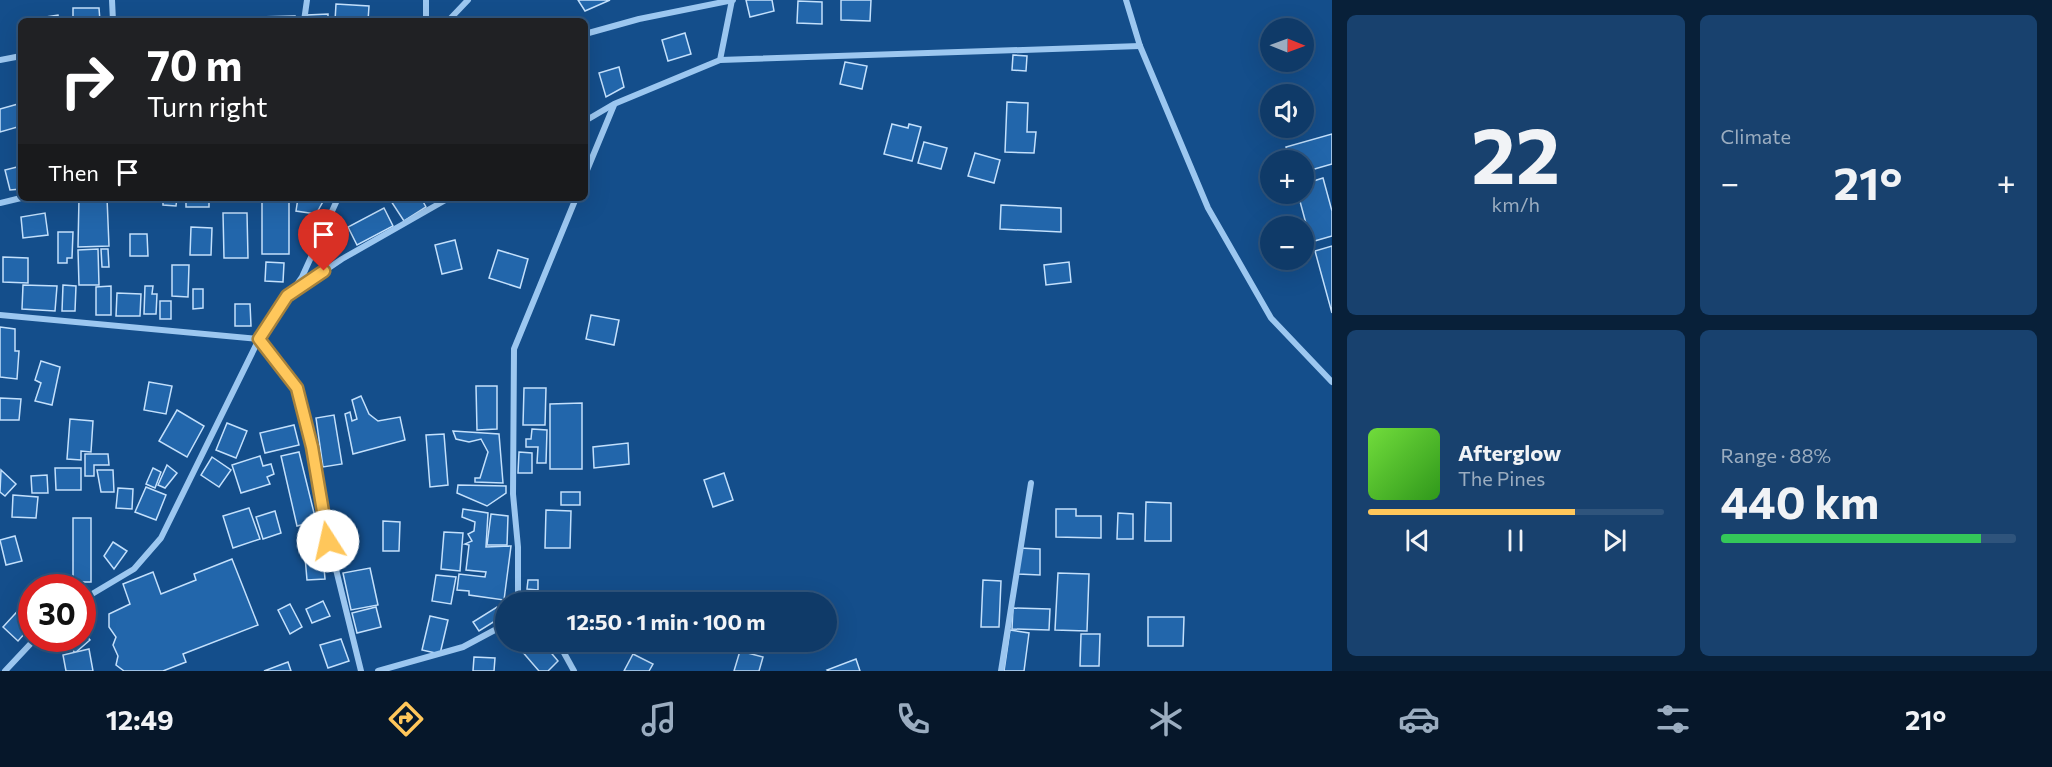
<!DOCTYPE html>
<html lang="en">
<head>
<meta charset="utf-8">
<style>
	body { margin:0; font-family:Commissioner,sans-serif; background:#18416e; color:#f1f3f6; height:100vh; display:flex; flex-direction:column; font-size:22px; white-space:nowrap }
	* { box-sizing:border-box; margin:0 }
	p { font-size:20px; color:#9badc0 }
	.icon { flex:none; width:33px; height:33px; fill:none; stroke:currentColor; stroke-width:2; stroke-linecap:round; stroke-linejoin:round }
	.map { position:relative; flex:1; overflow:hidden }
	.side { display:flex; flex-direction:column; gap:15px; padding:15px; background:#082039; width:720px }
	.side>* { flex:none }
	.guide { position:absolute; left:18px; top:18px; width:570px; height:183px; border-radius:9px; box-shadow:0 6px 24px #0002,0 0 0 2px #2f547c; background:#202124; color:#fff; overflow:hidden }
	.needle { width:39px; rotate:91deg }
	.buttons { position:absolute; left:1260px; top:18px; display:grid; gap:12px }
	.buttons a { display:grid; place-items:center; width:54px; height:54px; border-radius:50%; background:#0f3a68; box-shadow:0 6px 24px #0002,0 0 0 2px #2f547c; font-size:30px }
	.speed { position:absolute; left:18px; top:574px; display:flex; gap:12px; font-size:30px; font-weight:700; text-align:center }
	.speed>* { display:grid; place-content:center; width:78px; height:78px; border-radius:50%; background:#0f3a68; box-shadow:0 6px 24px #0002,0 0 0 2px #2f547c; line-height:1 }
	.speed .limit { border:9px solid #d22; background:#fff; color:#111 }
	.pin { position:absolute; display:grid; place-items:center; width:51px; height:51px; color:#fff; margin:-62px -26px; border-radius:50% 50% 50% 0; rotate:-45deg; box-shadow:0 0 6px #0007 }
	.pin .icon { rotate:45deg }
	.me { position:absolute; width:66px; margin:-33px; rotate:350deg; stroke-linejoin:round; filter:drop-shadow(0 0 4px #0008) }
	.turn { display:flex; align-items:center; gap:21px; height:126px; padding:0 30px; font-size:27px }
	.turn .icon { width:78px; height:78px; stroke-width:2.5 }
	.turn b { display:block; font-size:42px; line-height:51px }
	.then { display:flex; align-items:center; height:57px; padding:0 30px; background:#0003; gap:12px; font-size:22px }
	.big { font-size:45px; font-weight:700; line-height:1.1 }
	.side .card { flex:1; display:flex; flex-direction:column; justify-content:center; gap:9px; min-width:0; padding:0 21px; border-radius:9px; background:#18416e }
	.side .dial { align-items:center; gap:0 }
	.dial b { font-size:78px; line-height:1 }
	.song { display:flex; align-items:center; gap:18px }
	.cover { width:72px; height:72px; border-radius:9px; background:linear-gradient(135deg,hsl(100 70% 55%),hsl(110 70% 35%)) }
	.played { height:6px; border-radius:3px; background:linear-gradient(90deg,#ffc75b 70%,#2f547c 70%) }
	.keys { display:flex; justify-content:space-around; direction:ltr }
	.heat { display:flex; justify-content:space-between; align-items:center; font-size:33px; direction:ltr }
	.charge { height:9px; border-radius:4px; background:linear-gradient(90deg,#34c759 88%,#2f547c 0) }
	.side .tiles { flex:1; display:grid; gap:15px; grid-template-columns:repeat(2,1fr) }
	.trip { position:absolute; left:495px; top:592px; width:342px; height:60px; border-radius:30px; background:#0f3a68; box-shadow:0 6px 24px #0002,0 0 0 2px #2f547c; font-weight:700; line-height:60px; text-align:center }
	.tab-bar { display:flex; height:96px; justify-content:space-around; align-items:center; background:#06172a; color:#9badc0 }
	.tab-bar .icon { width:42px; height:42px }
	.tab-bar .selected { color:#ffc75b }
	.tab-bar b { font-size:27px; color:#f1f3f6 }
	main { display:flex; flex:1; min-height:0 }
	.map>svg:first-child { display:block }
	.building { fill:#2266ab; stroke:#c3e0fc; stroke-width:1.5 }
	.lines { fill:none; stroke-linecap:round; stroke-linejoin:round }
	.minor { stroke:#9cc7f0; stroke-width:6 }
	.route-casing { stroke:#a6813b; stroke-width:15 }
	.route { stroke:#ffc75b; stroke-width:10 }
</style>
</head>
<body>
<main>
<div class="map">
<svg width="1332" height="671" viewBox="0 0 1332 671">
	<rect width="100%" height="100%" fill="#144e8b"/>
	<g class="building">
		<path d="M578,0H610L585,11Z"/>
		<path d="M746,0H772L774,11L750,17Z"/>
		<path d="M841,0H871L870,21L841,20Z"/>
		<path d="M798,1L822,2V24L797,23Z"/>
		<path d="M336,4L369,6L368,21H335Z"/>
		<path d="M73,8H99L100,21H73Z"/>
		<path d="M328,14V21H308L307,15Z"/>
		<path d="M58,15L59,21H33L32,19Z"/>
		<path d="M295,16V21H257V17Z"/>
		<path d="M685,33L691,54L668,61L662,40Z"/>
		<path d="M1013,55L1027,56L1026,71L1012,70Z"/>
		<path d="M845,62L867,66L862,89L840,84Z"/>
		<path d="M619,67L624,87L606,97L599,73Z"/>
		<path d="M1007,102L1028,103L1027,132H1036L1034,153L1005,152Z"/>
		<path d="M18,104L21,126L0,132V109Z"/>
		<path d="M892,124L908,128L909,124L921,127L912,161L884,154Z"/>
		<path d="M1332,134V164L1304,172V160H1290L1286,147Z"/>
		<path d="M924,142L947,148L941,169L918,163Z"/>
		<path d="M975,153L1000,160L994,183L968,176Z"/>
		<path d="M21,166V189L10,190L5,170Z"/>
		<path d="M1323,178L1332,211V236L1311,242L1298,194H1304V184Z"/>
		<path d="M79,198H107L109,246L78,247Z"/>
		<path d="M163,198H177L176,206L163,205Z"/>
		<rect x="186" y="198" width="23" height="9"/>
		<rect x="262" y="198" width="27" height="56"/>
		<path d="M298,198H325L316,214L296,211Z"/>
		<path d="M389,198H421L426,207L404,221Z"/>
		<path d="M1001,205L1061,208V232L1000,229Z"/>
		<path d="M384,208L393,226L357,245L348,227Z"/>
		<path d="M45,213L48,235L23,238L21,217Z"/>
		<path d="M223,213H247L248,258H224Z"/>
		<path d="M191,227L212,228L211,255H190Z"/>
		<path d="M58,232H73L72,258H67V263H58Z"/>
		<path d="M130,234H147L148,256H130Z"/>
		<path d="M455,240L462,269L442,274L435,245Z"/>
		<path d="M1332,246V313L1315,251Z"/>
		<path d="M98,249L99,285H79L78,250Z"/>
		<path d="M101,249H108L109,267H102Z"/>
		<path d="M498,250L528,259L520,288L489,278Z"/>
		<path d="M3,257L28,258V283L3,282Z"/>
		<path d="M266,262L284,263L283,282L265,281Z"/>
		<path d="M1069,262L1071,282L1046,285L1044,265Z"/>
		<path d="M172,265H189L188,297L172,296Z"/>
		<path d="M23,285L57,286L55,311L22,309Z"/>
		<path d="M63,285L76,286L75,311H62Z"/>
		<path d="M111,286V315H96V287Z"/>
		<path d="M145,286H153L152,294H157L156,314H144Z"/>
		<path d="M193,289H203V308L193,309Z"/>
		<path d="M117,293L141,294L140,316H116Z"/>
		<rect x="160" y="301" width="11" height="18"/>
		<path d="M235,304H250L251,326H235Z"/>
		<path d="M591,315L619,320L614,345L586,339Z"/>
		<path d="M0,327L15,329V351H19L17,379L0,377Z"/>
		<path d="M41,361L60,367L52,405L35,401L41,383L35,380Z"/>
		<path d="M149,382L172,386L166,414L144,410Z"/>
		<path d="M476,386H497V429L477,430Z"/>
		<path d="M524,388H546L545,425H523Z"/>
		<path d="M361,396L369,414L378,421L400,417L405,440L353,454L345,414L350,412L352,421L357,419L352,400Z"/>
		<path d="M0,398L21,399L19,420H0Z"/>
		<path d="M582,403V469H550V404Z"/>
		<path d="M177,410L204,426L187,457L159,441Z"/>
		<path d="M334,415L342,464L323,467L316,418Z"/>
		<path d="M70,419L93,421L91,452L81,451V460L67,459Z"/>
		<path d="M227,423L247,431L236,458L216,450Z"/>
		<path d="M294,425L299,445L265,453L260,433Z"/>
		<path d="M532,429L547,430L546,463H537L538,447H526V439H531Z"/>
		<path d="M453,431L499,434L503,483L475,482V478H480L488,452L481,439L469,442L456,439Z"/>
		<path d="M444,434L448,485L430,487L426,435Z"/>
		<path d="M628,443L629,464L594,468L593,447Z"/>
		<path d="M299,452L316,521L297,526L281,456Z"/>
		<path d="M519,452L532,453V473H518Z"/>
		<path d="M85,454H108L109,465H94V476H85Z"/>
		<path d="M260,456L263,466L271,464L274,474L267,477L270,484L241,493L232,465Z"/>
		<path d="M212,457L231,470L219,487L201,475Z"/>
		<path d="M167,465L177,473L165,488L158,485Z"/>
		<path d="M55,468H81V490H56Z"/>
		<path d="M153,468L161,472L155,488L146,484Z"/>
		<path d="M1,470L16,484L5,496L0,492Z"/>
		<path d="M97,470H113L114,492H101Z"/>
		<path d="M724,473L733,500L713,507L704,480Z"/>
		<path d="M47,475L48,493H32L31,476Z"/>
		<path d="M458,485L506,486V493L487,506L457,493Z"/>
		<path d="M146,487L166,495L156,520L135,512Z"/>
		<path d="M118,488L133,489L132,509L116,508Z"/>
		<rect x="561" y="492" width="19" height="13"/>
		<path d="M13,495L38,497L36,518L12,517Z"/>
		<path d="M1146,502L1171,503V541H1145Z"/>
		<path d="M249,508L260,539L233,548L223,516Z"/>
		<path d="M463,509L488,513L486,547L511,546L504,600L469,595V591L457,590L459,574L485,577L486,572L466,570L469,545L465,544L472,541L468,534L474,531L475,522L462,517Z"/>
		<path d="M1056,509H1076V516H1101V538L1056,537Z"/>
		<path d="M546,510L571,511L570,548H545Z"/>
		<path d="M275,511L281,533L263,539L256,517Z"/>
		<path d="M1118,513L1133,514V539H1117Z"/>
		<path d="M491,514L508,516L507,545H487Z"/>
		<rect x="73" y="518" width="18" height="64"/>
		<path d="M383,521L400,522L399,551H383Z"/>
		<path d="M321,532L325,579L307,580L303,533Z"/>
		<path d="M444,532L463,533L460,571L441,569Z"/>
		<path d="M15,536L22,561L6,565L0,540Z"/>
		<path d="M113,542L127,551L114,569L104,556Z"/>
		<path d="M1019,548L1040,549V575L1018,574Z"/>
		<path d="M232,559L258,625L183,654L186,662L163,671H124L116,665L118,656L113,645L116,637L109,627V614L130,604L123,584L153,572L161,594L196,580L194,574Z"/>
		<path d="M370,568L378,605L351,610L343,573Z"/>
		<path d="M1058,573L1089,574L1087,631L1055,630Z"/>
		<path d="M436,575L456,577L451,604L432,601Z"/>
		<path d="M48,577L54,588H42L39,582Z"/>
		<path d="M528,580H538V590L527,589Z"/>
		<path d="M983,580L1001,581L999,627H981Z"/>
		<path d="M323,601L330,616L312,623L306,609Z"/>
		<path d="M25,603L32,609V625L18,641L3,627Z"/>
		<path d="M290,604L302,627L290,634L278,610Z"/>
		<path d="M376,607L381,627L357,633L352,613Z"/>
		<path d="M497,607L503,616L479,631L473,622Z"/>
		<path d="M1013,608L1050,609L1049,630L1012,629Z"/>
		<path d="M430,616L448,620L440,654L422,650Z"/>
		<path d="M1148,617H1184L1183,646H1148Z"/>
		<path d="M1010,630L1029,633L1024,671H1004Z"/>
		<path d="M82,631L90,640L75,653L64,639H82Z"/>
		<path d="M1081,634H1100L1099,666H1080Z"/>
		<path d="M341,639L349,661L328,668L320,645Z"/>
		<path d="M514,642H542L558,661L548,671H539Z"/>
		<path d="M89,649L93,671H66L63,655Z"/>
		<path d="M740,651L763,657L759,671H734Z"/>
		<path d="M633,654L653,664L649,671H624Z"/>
		<path d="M474,657L495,658L494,671H473Z"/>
		<path d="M856,659L860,671H828L827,670Z"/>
		<path d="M288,662L291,671H264Z"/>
	</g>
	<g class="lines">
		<g class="minor">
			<path d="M112,0L113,21"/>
			<path d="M1126,0L1140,46L1208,208L1271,318L1332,382"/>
			<path d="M304,21L307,0"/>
			<path d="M426,21V0"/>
			<path d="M448,21L468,0"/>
			<path d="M585,34L639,19L733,0"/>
			<path d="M0,60L21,56"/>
			<path d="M720,60L1140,46"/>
			<path d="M585,121L614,104L720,60L732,0"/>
			<path d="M585,175L614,105"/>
			<path d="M0,203L21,198"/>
			<path d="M293,292L342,259L449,198"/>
			<path d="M0,315L259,339L297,388L312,447L329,541L361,671"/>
			<path d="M82,600L134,569L161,538L259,339L302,277L338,198"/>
			<path d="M518,603V547L513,494L514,349L576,198"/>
			<path d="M558,642L574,671"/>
			<path d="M5,671L35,639"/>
			<path d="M378,671L463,647L506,624"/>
			<path d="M1001,671L1031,483"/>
		</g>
	</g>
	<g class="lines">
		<g class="route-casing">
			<path id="route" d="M324,271L287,296L259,339L297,388L312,447L328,541"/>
		</g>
		<use href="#route" class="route"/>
	</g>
</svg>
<div class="buttons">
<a><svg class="needle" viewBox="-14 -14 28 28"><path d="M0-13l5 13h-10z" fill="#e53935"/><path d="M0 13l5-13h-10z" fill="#9badc0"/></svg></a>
<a><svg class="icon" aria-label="sound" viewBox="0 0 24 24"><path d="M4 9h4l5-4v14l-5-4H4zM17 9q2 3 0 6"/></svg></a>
<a>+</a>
<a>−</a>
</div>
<div class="speed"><div class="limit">30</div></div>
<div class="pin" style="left:324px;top:271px;background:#d93025"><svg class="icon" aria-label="arrive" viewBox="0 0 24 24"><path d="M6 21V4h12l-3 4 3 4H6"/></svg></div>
<svg class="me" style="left:328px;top:541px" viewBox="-20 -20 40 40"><circle r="19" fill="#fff"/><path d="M0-13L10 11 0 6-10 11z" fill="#ffc75b"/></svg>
<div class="trip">12:50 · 1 min · 100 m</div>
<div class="guide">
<div class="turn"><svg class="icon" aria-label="right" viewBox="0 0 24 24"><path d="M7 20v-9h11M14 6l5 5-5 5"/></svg><div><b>70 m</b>Turn right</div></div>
<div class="then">Then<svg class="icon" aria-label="arrive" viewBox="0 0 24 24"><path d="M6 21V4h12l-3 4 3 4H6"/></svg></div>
</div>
</div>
<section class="side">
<div class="tiles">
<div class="card dial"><b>22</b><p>km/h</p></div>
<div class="card"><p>Climate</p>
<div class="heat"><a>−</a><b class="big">21°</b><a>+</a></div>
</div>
<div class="card">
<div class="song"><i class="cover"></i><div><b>Afterglow</b><p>The Pines</p></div></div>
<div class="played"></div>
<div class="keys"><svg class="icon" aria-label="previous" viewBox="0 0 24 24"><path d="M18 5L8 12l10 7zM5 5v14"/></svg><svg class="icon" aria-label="pause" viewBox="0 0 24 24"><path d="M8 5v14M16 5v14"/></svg><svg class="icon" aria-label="next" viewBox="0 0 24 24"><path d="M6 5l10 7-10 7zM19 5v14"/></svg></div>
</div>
<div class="card"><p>Range · 88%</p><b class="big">440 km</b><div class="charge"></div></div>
</div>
</section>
</main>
<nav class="tab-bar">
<b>12:49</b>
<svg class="icon selected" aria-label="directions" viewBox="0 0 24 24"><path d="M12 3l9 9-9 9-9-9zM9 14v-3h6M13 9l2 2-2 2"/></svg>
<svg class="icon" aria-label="music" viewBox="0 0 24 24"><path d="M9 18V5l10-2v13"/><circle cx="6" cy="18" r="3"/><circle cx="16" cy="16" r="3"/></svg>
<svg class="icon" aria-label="phone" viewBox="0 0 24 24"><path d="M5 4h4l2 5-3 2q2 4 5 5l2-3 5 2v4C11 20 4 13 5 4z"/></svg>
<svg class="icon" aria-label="climate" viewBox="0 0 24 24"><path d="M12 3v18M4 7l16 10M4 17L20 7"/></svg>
<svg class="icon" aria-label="car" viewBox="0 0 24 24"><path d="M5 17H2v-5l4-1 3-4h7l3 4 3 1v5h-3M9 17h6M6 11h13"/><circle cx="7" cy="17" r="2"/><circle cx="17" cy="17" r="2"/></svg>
<svg class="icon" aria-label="filters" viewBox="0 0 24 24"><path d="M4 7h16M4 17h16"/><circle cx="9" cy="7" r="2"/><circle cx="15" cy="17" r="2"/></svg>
<b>21°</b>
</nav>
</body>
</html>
